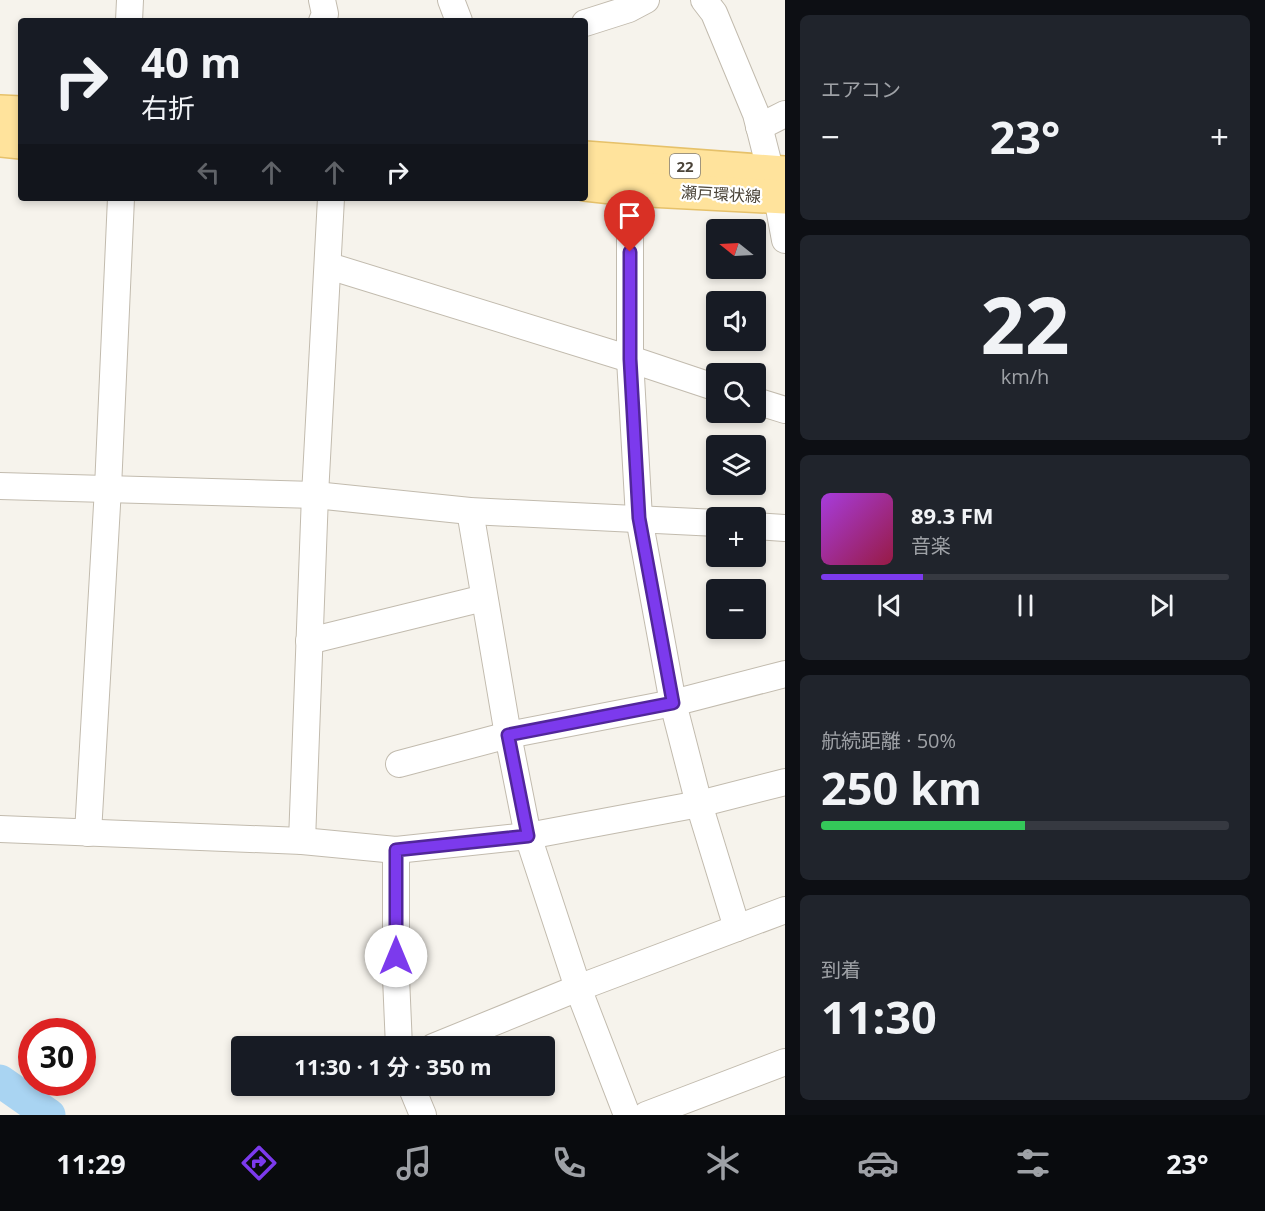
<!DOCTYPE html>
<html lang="ja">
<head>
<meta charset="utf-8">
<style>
	body { margin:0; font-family:"Open Sans","Noto Sans JP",sans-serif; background:#20242c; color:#f1f3f6; height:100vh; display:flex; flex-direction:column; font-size:22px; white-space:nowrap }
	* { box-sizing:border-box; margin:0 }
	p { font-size:20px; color:#9ea1a6 }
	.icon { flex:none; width:33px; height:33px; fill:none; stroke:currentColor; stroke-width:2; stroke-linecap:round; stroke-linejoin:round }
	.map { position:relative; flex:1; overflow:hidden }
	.side { display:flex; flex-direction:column; gap:15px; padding:15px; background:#0d0f14; width:480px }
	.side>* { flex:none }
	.guide { position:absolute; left:18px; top:18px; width:570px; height:183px; border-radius:6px; box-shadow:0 3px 9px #0003; background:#171b24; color:#f1f3f6; overflow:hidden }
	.needle { width:39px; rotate:288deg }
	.buttons { position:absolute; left:706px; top:219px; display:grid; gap:12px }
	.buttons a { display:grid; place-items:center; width:60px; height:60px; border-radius:6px; background:#171b24; box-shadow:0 3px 9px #0003; font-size:30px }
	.speed { position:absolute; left:18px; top:1018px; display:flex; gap:12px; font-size:30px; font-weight:700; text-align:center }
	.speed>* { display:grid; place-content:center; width:78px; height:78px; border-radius:50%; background:#171b24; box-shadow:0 3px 9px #0003; line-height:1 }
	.speed .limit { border:9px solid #d22; background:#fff; color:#111 }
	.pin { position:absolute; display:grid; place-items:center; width:51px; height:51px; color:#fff; margin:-62px -26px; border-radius:50% 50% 50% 0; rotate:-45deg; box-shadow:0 0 6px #0007 }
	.pin .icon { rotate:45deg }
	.me { position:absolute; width:66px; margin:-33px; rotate:0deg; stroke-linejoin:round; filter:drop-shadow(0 0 4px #0008) }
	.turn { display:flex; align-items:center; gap:21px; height:126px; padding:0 24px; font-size:27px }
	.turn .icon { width:78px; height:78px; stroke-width:2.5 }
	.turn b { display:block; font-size:42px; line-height:51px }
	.lanes { display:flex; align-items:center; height:57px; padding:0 24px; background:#0003; justify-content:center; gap:30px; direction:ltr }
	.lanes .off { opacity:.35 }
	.big { font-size:45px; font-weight:700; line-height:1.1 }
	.side .card { flex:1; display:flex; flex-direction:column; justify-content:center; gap:9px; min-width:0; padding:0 21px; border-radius:9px; background:#20242c }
	.side .dial { align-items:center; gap:0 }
	.dial b { font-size:78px; line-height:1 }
	.song { display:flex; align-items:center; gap:18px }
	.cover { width:72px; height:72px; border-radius:9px; background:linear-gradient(135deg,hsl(280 70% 55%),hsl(340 70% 35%)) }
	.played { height:6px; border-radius:3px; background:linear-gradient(90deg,#7c3aed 25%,#363941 25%) }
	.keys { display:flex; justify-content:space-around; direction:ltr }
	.heat { display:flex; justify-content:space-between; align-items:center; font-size:33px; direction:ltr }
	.charge { height:9px; border-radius:4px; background:linear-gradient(90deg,#34c759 50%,#363941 0) }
	.trip { position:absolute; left:231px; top:1036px; width:324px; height:60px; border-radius:6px; background:#171b24; box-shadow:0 3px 9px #0003; font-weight:700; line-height:60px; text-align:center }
	.tabs { display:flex; height:96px; justify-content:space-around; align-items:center; background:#090b0e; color:#9ea1a6 }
	.tabs .icon { width:42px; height:42px }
	.tabs .current { color:#7c3aed }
	.tabs b { font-size:27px; color:#f1f3f6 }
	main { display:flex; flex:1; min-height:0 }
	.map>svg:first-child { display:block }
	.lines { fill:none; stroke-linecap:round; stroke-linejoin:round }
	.river { stroke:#a9d4f2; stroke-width:33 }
	.minor-casing { stroke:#c2bbae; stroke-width:28 }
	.major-casing { stroke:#e6c16a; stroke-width:36 }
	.minor { stroke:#fff; stroke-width:26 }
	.major { stroke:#ffe39c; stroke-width:33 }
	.route-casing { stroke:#51269a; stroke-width:15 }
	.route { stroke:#7c3aed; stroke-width:10 }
	.labels { text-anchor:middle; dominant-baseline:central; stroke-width:4.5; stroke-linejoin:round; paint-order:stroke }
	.shield { fill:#fff; stroke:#817c74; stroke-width:1.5 }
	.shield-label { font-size:15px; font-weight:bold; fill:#4b4439 }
	.street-label { font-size:16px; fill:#4b4439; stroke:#fff }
</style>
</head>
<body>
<main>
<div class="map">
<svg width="785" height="1115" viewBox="0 0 785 1115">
	<rect width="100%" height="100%" fill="#f6f3ec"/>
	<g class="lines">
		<path class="river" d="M0,1081L49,1115"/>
		<g class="minor-casing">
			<g id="minor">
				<path d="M451,0L459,21"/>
				<path d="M704,0L714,13L756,114L777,197L785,240"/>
				<path d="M129,21L130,0"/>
				<path d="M322,21L325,14L322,0"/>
				<path d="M585,23L629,9L646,0"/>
				<path d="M759,127L785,114"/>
				<path d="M630,189V359L639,518L673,703L699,804L737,928"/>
				<path d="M329,266L630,359L717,388"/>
				<path d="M756,401L785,410"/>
				<path d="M0,486L315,495L470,511L717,523"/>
				<path d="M470,511L508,735L528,836L578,988L627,1115"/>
				<path d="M756,526L785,528"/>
				<path d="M309,641L484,598"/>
				<path d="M399,764L508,735L673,703L785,674"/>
				<path d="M0,829L302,841L396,850L528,836L699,804L785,782"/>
				<path d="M88,833L108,488L121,198"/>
				<path d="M302,841L315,495L331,198"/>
				<path d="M396,850V977L399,1047"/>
				<path d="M433,1047L578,988L785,910"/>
				<path d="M411,1086L423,1115"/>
				<path d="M646,1115L785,1062"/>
			</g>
		</g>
		<g class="major-casing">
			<g id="major">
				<path d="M0,112L21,113"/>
				<path d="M0,140L21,142"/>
				<path d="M585,158L785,173"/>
				<path d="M585,184L630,189L785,197"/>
			</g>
		</g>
		<use href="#minor" class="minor"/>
		<use href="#major" class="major"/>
	</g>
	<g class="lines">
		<g class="route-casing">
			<path id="route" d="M396,956V850L528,836L508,735L673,703L639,518L630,359V252"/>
		</g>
		<use href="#route" class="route"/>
	</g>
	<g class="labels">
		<rect class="shield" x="670" y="154" width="30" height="24" rx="4.5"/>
		<g class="shield-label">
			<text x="685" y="166">22</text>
		</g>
		<g class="street-label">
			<text transform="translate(721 194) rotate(3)">瀬戸環状線</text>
		</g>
	</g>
</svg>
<div class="buttons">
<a><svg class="needle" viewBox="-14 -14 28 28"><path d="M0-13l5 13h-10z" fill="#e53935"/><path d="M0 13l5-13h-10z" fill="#9ea1a6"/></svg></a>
<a><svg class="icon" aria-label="sound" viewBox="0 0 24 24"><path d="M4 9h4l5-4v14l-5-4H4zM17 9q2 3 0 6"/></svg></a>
<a><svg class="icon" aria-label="search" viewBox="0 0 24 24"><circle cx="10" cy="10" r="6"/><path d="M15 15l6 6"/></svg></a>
<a><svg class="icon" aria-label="layers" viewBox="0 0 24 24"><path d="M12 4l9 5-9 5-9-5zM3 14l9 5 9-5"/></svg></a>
<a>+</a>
<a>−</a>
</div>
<div class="speed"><div class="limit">30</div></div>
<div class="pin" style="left:630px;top:252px;background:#d93025"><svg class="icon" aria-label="arrive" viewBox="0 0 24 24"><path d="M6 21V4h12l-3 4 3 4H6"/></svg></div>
<svg class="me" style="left:396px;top:956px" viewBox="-20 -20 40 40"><circle r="19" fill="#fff"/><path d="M0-13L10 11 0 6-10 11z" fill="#7c3aed"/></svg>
<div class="trip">11:30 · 1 分 · 350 m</div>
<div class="guide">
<div class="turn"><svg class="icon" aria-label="right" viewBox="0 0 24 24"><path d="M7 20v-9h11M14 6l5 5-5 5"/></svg><div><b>40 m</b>右折</div></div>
<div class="lanes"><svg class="icon off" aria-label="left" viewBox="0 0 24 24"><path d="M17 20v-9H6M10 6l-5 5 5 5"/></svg><svg class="icon off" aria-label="ahead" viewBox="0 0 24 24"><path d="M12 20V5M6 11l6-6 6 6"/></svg><svg class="icon off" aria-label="ahead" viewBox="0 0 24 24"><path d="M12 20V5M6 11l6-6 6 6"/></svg><svg class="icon" aria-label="right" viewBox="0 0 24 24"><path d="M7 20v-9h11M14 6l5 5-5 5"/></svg></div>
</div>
</div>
<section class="side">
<div class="card"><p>エアコン</p>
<div class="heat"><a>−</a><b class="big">23°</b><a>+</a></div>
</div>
<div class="card dial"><b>22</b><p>km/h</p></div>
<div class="card">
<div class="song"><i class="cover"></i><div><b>89.3 FM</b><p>音楽</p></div></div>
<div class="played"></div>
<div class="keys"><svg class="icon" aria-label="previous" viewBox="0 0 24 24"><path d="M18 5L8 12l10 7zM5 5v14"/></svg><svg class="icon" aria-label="pause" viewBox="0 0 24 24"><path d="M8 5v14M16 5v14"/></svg><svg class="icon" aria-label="next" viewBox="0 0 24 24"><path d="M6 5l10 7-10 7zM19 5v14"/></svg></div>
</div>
<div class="card"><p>航続距離 · 50%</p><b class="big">250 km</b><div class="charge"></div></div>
<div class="card"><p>到着</p><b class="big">11:30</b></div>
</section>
</main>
<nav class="tabs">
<b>11:29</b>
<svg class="icon current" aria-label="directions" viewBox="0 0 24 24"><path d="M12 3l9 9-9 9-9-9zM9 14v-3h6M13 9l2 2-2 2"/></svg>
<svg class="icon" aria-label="music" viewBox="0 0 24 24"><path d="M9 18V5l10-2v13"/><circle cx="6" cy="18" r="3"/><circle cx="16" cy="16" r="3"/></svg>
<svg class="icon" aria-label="phone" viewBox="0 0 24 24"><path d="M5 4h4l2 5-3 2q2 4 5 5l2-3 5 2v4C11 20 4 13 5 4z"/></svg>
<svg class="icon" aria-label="climate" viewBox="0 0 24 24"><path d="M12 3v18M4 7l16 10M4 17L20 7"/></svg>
<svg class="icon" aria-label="car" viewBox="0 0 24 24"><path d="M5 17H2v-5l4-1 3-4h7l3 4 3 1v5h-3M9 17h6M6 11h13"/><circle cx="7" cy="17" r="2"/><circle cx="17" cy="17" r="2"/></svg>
<svg class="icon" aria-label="filters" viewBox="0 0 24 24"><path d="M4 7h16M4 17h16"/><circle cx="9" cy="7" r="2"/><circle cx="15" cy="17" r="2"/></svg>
<b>23°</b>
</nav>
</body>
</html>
